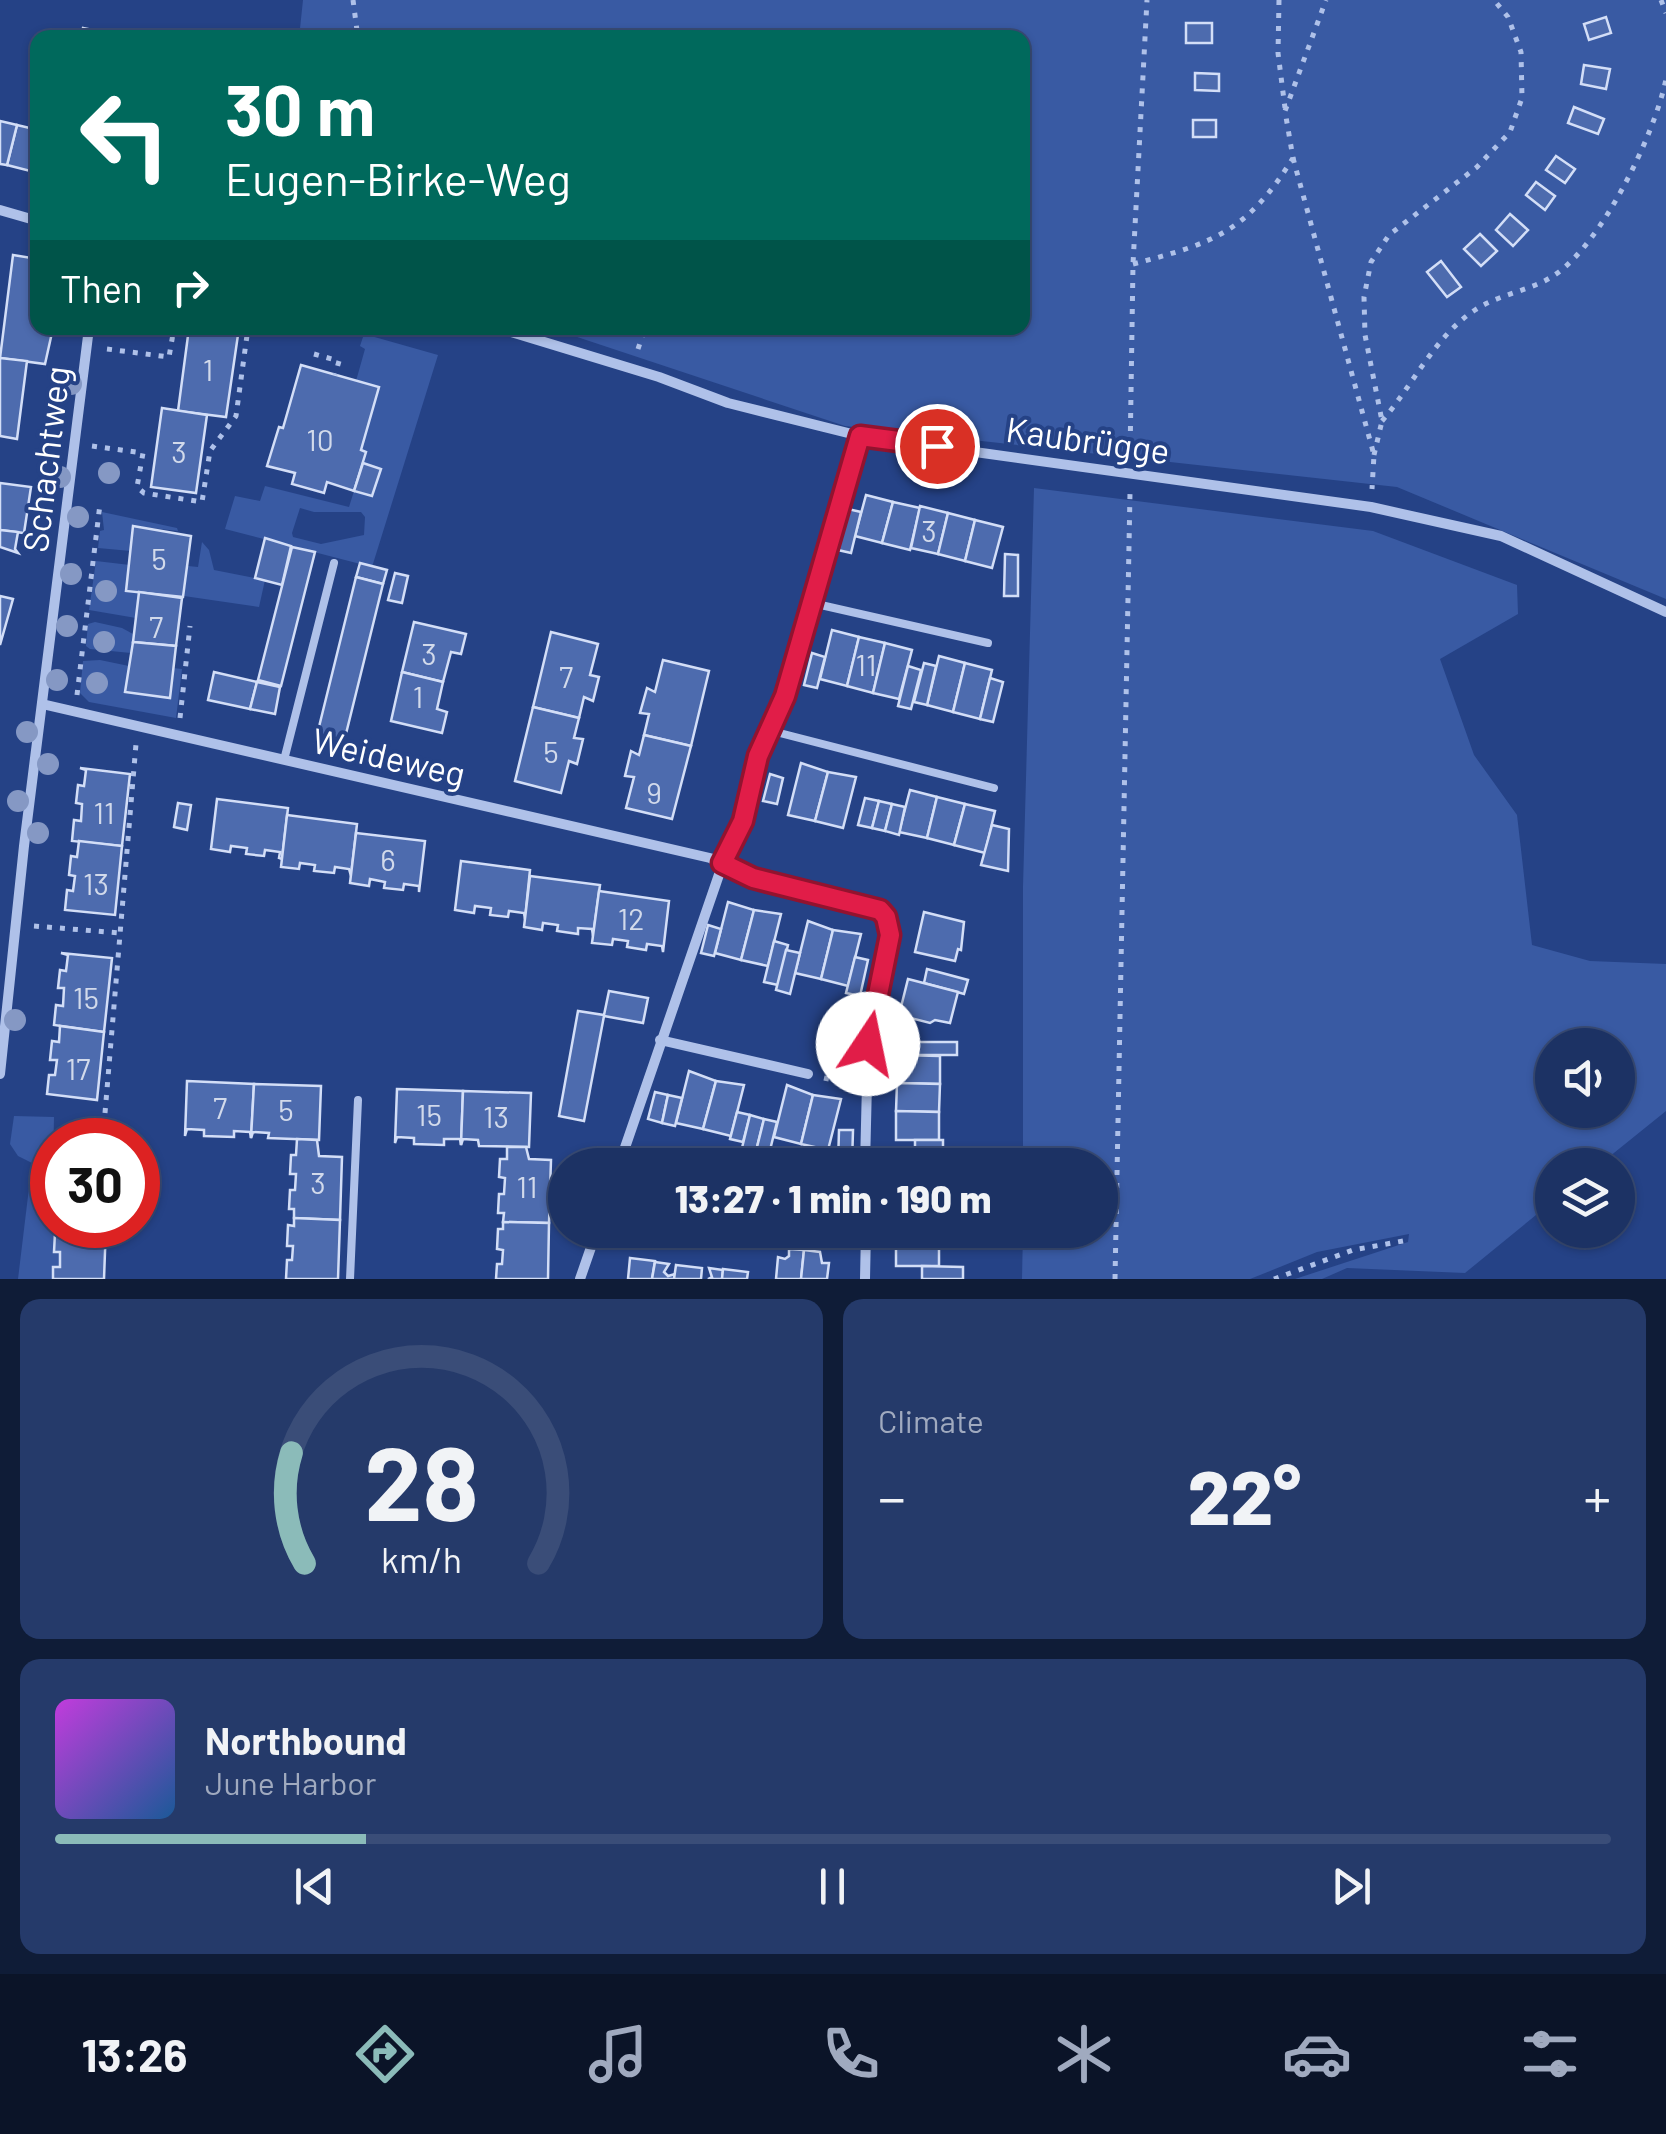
<!DOCTYPE html>
<html lang="en">
<head>
<meta charset="utf-8">
<style>
	body { margin:0; font-family:Barlow,sans-serif; background:#253a6a; color:#f1f3f6; height:100vh; display:flex; flex-direction:column; font-size:38px; white-space:nowrap }
	* { box-sizing:border-box; margin:0 }
	p { font-size:32px; color:#a0aabf }
	.icon { flex:none; width:55px; height:55px; fill:none; stroke:currentColor; stroke-width:2; stroke-linecap:round; stroke-linejoin:round }
	.map { position:relative; height:1279px; overflow:hidden }
	.panel { display:flex; flex-direction:column; gap:20px; padding:20px; background:#0f1c37; flex:1 }
	.panel>* { flex:none }
	.hud { position:absolute; left:30px; top:30px; width:1000px; height:305px; border-radius:20px; box-shadow:0 2px 8px #0004,0 0 0 2px #3a4d78; background:#00695c; color:#fff; overflow:hidden }
	.fabs { position:absolute; left:1535px; top:1028px; display:grid; gap:20px }
	.fabs a { display:grid; place-items:center; width:100px; height:100px; border-radius:50%; background:#1c3264; box-shadow:0 2px 8px #0004,0 0 0 2px #3a4d78; font-size:50px }
	.speed { position:absolute; left:30px; top:1118px; display:flex; gap:20px; font-size:50px; font-weight:700; text-align:center }
	.speed>* { display:grid; place-content:center; width:130px; height:130px; border-radius:50%; background:#1c3264; box-shadow:0 2px 8px #0004,0 0 0 2px #3a4d78; line-height:1 }
	.speed .limit { border:15px solid #d22; background:#fff; color:#111 }
	.pin { position:absolute; display:grid; place-items:center; width:85px; height:85px; color:#fff; margin:-42px; border:5px solid #fff; border-radius:50%; box-shadow:0 2px 10px #0007 }
	.me { position:absolute; width:110px; margin:-55px; rotate:11deg; stroke-linejoin:round; filter:drop-shadow(0 0 8px #0008) }
	.turn { display:flex; align-items:center; gap:35px; height:210px; padding:0 30px; font-size:45px }
	.turn .icon { width:130px; height:130px; stroke-width:2.5 }
	.turn b { display:block; font-size:70px; line-height:85px }
	.then { display:flex; align-items:center; height:95px; padding:0 30px; background:#0003; gap:20px; font-size:38px }
	.big { font-size:75px; font-weight:800; line-height:1.1 }
	.panel .card { flex:1; display:flex; flex-direction:column; justify-content:center; gap:15px; min-width:0; padding:0 35px; border-radius:20px; background:#253a6a }
	.panel .dial { align-items:center; gap:0 }
	.dial svg { height:260px; overflow:visible; fill:none; stroke:#3a4d78; stroke-width:7; stroke-linecap:round; text-anchor:middle }
	.dial text { fill:#f1f3f6; stroke:none }
	.song { display:flex; align-items:center; gap:30px }
	.cover { width:120px; height:120px; border-radius:15px; background:linear-gradient(135deg,hsl(290 70% 55%),hsl(210 70% 35%)) }
	.played { height:10px; border-radius:5px; background:linear-gradient(90deg,#8bbbb9 20%,#3a4d78 20%) }
	.keys { display:flex; justify-content:space-around; direction:ltr }
	.heat { display:flex; justify-content:space-between; align-items:center; font-size:55px; direction:ltr }
	.panel .tiles { flex:1; display:grid; gap:20px; grid-template-columns:1fr 1fr }
	.card:last-child { grid-column:span 2 }
	.trip { position:absolute; left:548px; top:1148px; width:570px; height:100px; border-radius:50px; background:#1c3264; box-shadow:0 2px 8px #0004,0 0 0 2px #3a4d78; font-weight:800; line-height:100px; text-align:center }
	.tab-bar { display:flex; height:160px; justify-content:space-around; align-items:center; background:#0b1428; color:#a0aabf }
	.tab-bar .icon { width:70px; height:70px }
	.tab-bar .selected { color:#8bbbb9 }
	.tab-bar b { font-size:45px; color:#f1f3f6 }
	.map>svg:first-child { display:block }
	.green { fill:#395aa3; fill-rule:evenodd }
	.building { fill:#4d6bae; stroke:#d3def7; stroke-width:2.5 }
	.lines { fill:none; stroke-linecap:round; stroke-linejoin:round }
	.path { stroke:#afc1e9; stroke-width:5; stroke-dasharray:5 8; stroke-linecap:butt }
	.lane { stroke:#afc1e9; stroke-width:8 }
	.street { stroke:#afc1e9; stroke-width:10 }
	.tree { fill:#8598c4 }
	.route-casing { stroke:#92132f; stroke-width:25 }
	.route { stroke:#e11d48; stroke-width:18 }
	.labels { text-anchor:middle; dominant-baseline:central; stroke-width:8; stroke-linejoin:round; paint-order:stroke }
	.number-label { font-size:30px; fill:#d2daeb }
	.street-label { font-size:35px; fill:#fff; stroke:#254286 }
</style>
</head>
<body>
<div class="map">
<svg width="1666" height="1279" viewBox="0 0 1666 1279">
	<rect width="100%" height="100%" fill="#254286"/>
	<g class="green">
		<path d="M303,0H1666V599L1397,487L845,426L550,328H1022V38H299Z"/>
		<path d="M364,334L438,355L372,567L225,529L235,496L260,501L265,486L349,507L354,491L372,496L381,469L363,463L366,452L361,450L379,388L356,381L365,349L360,346ZM300,508L314,512H361L365,517L364,535L321,544L293,537L292,533Z"/>
		<path d="M1034,488L1373,531L1517,585L1518,614L1440,659L1474,755L1517,815L1532,945L1590,961L1666,964V1111L1599,1165H1552V1202L1465,1273L1347,1268L1322,1279H1295L1408,1242L1409,1234L1317,1252L1250,1279H1022L1023,1230H1100V1165H1023V887ZM1552,1045H1618V1110H1552Z"/>
		<path d="M102,512L177,528L178,531L134,526L131,551L98,548L100,531L104,530Z"/>
		<path d="M202,542L209,550L214,570L265,580L259,607L184,596L188,566L198,567Z"/>
		<path d="M96,561L130,565L139,592L136,618L89,610Z"/>
		<path d="M95,622L122,628L133,634L131,653L90,649L86,646L88,624Z"/>
		<path d="M100,660L129,666L126,692L168,698L173,668L182,669L176,718L89,702L80,693L83,661Z"/>
		<path d="M14,1116L54,1117L52,1225H61V1233L55,1234L54,1251L60,1252V1267L54,1268L53,1279H18L32,1163L18,1156L10,1144Z"/>
	</g>
	<g class="building">
		<path d="M1606,17L1611,33L1589,40L1584,24Z"/>
		<rect x="1186" y="23" width="26" height="20"/>
		<path d="M83,28L112,34L111,38H81Z"/>
		<path d="M1584,65L1610,69L1606,89L1581,84Z"/>
		<path d="M1195,73L1219,74V91L1195,90Z"/>
		<path d="M1574,107L1604,119L1598,134L1568,123Z"/>
		<path d="M38,115V173L7,165L17,125L34,129Z"/>
		<rect x="1193" y="120" width="23" height="17"/>
		<path d="M0,121L17,125L7,165L0,164Z"/>
		<path d="M1556,156L1575,169L1565,183L1546,170Z"/>
		<path d="M1536,182L1555,196L1545,210L1526,195Z"/>
		<path d="M1510,214L1528,230L1513,246L1496,230Z"/>
		<path d="M1480,234L1497,251L1481,266L1464,249Z"/>
		<path d="M13,255L38,259V328H53L45,364L0,358Z"/>
		<path d="M1441,261L1461,287L1447,297L1427,272Z"/>
		<path d="M189,328H239L226,417L178,411Z"/>
		<path d="M0,358L27,361L17,439L0,436Z"/>
		<path d="M301,365L379,387L361,450L366,452L354,491L327,482L324,493L292,484L295,473L267,466L279,427L283,428Z"/>
		<path d="M162,408L207,415L196,493L151,487Z"/>
		<path d="M363,463L381,469L372,496L354,491Z"/>
		<path d="M0,483L31,487L24,533L0,530Z"/>
		<path d="M866,495L893,502L882,543L855,536Z"/>
		<path d="M893,502L920,508L910,550L882,543Z"/>
		<path d="M920,506L948,513L938,554L911,548Z"/>
		<path d="M848,509L861,512L851,553L838,550Z"/>
		<path d="M948,513L975,520L965,561L938,554Z"/>
		<path d="M975,520L1003,527L992,568L965,561Z"/>
		<path d="M133,526L191,536L183,597L126,591Z"/>
		<path d="M0,530L18,532L15,549L18,553L0,547Z"/>
		<path d="M265,538L291,546L282,585L255,578Z"/>
		<path d="M292,547L315,552L281,686L258,680Z"/>
		<path d="M1005,554L1018,555V596H1004Z"/>
		<path d="M360,563L387,570L383,584L356,577Z"/>
		<path d="M395,573L408,576L402,603L388,600Z"/>
		<path d="M356,577L383,584L342,750L315,743Z"/>
		<path d="M139,592L182,598L176,646L133,642Z"/>
		<path d="M0,596L13,599L0,645Z"/>
		<path d="M414,622L466,634L461,654L451,652L443,682L402,672Z"/>
		<path d="M832,630L859,637L847,686L820,679Z"/>
		<path d="M551,632L598,644L590,675L599,677L593,701L584,697L579,718L533,707Z"/>
		<path d="M859,637L885,643L873,693L847,686Z"/>
		<path d="M133,642L176,646L170,698L125,692Z"/>
		<path d="M885,643L912,650L899,699L873,693Z"/>
		<path d="M812,653L825,657L817,688L804,685Z"/>
		<path d="M939,656L965,663L953,712L927,705Z"/>
		<path d="M663,660L709,671L691,746L644,735L649,714L640,713L647,688L655,692Z"/>
		<path d="M924,663L936,666L927,705L914,702Z"/>
		<path d="M965,663L992,670L980,719L953,712Z"/>
		<path d="M908,666L921,670L911,709L898,706Z"/>
		<path d="M214,672L257,682L250,709L208,700Z"/>
		<path d="M402,672L443,682L437,709L447,712L442,733L391,721Z"/>
		<path d="M990,678L1003,682L993,722L980,719Z"/>
		<path d="M257,682L280,687L275,714L250,709Z"/>
		<path d="M533,707L579,718L574,738L583,739L577,764L569,761L561,793L515,781Z"/>
		<path d="M644,735L691,746L672,819L626,808L634,777L625,776L631,751L639,755Z"/>
		<path d="M801,763L828,772L815,821L788,815Z"/>
		<path d="M80,768L130,774L122,846L72,841L74,820L81,821L82,804L76,803L78,785L84,786L86,770Z"/>
		<path d="M828,772L856,777L843,828L815,821Z"/>
		<path d="M770,774L783,778L777,804L763,801Z"/>
		<path d="M910,790L937,797L927,838L899,832Z"/>
		<path d="M937,797L965,804L954,845L927,838Z"/>
		<path d="M865,798L879,801L872,828L858,825Z"/>
		<path d="M217,799L288,808L282,859L279,858L280,852L265,850L264,856L246,854L247,848L231,846L230,852L211,849Z"/>
		<path d="M879,801L892,804L885,831L872,828Z"/>
		<path d="M178,803L191,805L187,830L174,827Z"/>
		<path d="M892,804L905,807L899,835L885,831Z"/>
		<path d="M965,804L995,811L985,853L954,845Z"/>
		<path d="M287,815L357,824L351,876L349,869L335,867L334,873L314,871L315,865L300,863L299,869L281,867Z"/>
		<path d="M992,825L1009,829L1008,871L981,865Z"/>
		<path d="M356,833L425,841L419,892V886L404,884L403,890L384,888L385,882L370,879L369,886L350,883Z"/>
		<path d="M79,841L122,846L115,915L65,910L67,890L73,891L75,876L69,875L71,856L77,857Z"/>
		<path d="M461,861L530,870L525,919L524,913L509,911L508,917L490,915L491,908L475,906L474,913L455,910Z"/>
		<path d="M530,876L600,885L593,936L592,929L578,928V934L557,931L558,925L543,923L542,930L524,927Z"/>
		<path d="M599,891L669,901L663,952L662,946L647,944L646,950L627,947L628,941L613,939L612,945L592,943Z"/>
		<path d="M728,902L754,910L741,960L715,953Z"/>
		<path d="M754,910L781,914L768,966L741,960Z"/>
		<path d="M924,912L964,922L961,950L958,949L955,961L915,952Z"/>
		<path d="M808,921L833,930L821,979L795,973Z"/>
		<path d="M708,925L721,929L714,956L701,953Z"/>
		<path d="M833,930L861,934L848,986L821,979Z"/>
		<path d="M774,941L788,945L778,985L764,982Z"/>
		<path d="M786,950L800,953L790,994L776,990Z"/>
		<path d="M61,953L112,958L104,1032L54,1025L56,1005L63,1006L64,988H58L60,970L66,971L68,955Z"/>
		<path d="M855,957L868,960L860,996L846,993Z"/>
		<path d="M927,969L968,980L964,994L924,983Z"/>
		<path d="M908,979L958,992L950,1023L935,1020L930,1023L899,1015Z"/>
		<path d="M609,991L648,998L643,1023L604,1016L584,1121L559,1116L578,1011L604,1015Z"/>
		<path d="M60,1026L104,1032L97,1100L47,1094L49,1075H55L57,1060H50L52,1041L59,1042Z"/>
		<rect x="915" y="1042" width="42" height="13"/>
		<path d="M897,1055L940,1056V1084L897,1083Z"/>
		<path d="M689,1071L716,1081L703,1129L676,1123Z"/>
		<path d="M187,1081L254,1084L251,1138L250,1132L234,1131V1137L204,1136V1130L187,1129L185,1136Z"/>
		<path d="M716,1081L744,1085L731,1136L703,1129Z"/>
		<path d="M897,1083L940,1084L939,1112L896,1111Z"/>
		<path d="M254,1084L321,1086L319,1140L268,1138L269,1133L253,1132L251,1138Z"/>
		<path d="M787,1085L813,1095L801,1144L774,1137Z"/>
		<path d="M397,1089L463,1091L461,1145L460,1139H444V1145L414,1144V1138L397,1137L395,1143Z"/>
		<path d="M463,1091L531,1093L529,1147L479,1146L478,1140L463,1139L461,1145Z"/>
		<path d="M655,1092L668,1095L662,1123L648,1119Z"/>
		<path d="M668,1095L682,1098L675,1126L662,1123Z"/>
		<path d="M813,1095L841,1099L828,1150L801,1144Z"/>
		<path d="M896,1111L939,1112V1140H896Z"/>
		<path d="M737,1112L750,1115L743,1142L730,1139Z"/>
		<path d="M750,1115L764,1119L754,1159L740,1156Z"/>
		<path d="M764,1119L777,1122L767,1162L754,1159Z"/>
		<path d="M839,1130H853L852,1165H838Z"/>
		<path d="M297,1139L317,1140L319,1156L342,1157L340,1220L294,1218V1209H289L290,1190H295L296,1174H290L291,1155H296Z"/>
		<rect x="915" y="1140" width="28" height="14"/>
		<path d="M507,1147H526L529,1159L551,1160L549,1223L503,1222L504,1213H498L499,1194H504L505,1178L499,1177L500,1159H507Z"/>
		<path d="M915,1154H943L942,1165H915Z"/>
		<path d="M294,1218L340,1220L338,1279H286L287,1260H292L293,1246H287L288,1225L294,1226Z"/>
		<path d="M503,1222L549,1223L548,1279H496L497,1264H502L503,1250L497,1249L498,1229H503Z"/>
		<path d="M61,1225H106L104,1279H53V1267H60V1252H54L55,1233H61Z"/>
		<rect x="896" y="1230" width="43" height="8"/>
		<rect x="896" y="1238" width="43" height="28"/>
		<path d="M789,1249L804,1250L801,1279H776L778,1257L785,1259L789,1256Z"/>
		<path d="M804,1250L820,1252L822,1263H829L827,1279H801Z"/>
		<path d="M630,1258L655,1261L652,1279H628Z"/>
		<path d="M655,1262L669,1264L664,1272L668,1276L675,1274L674,1279H652Z"/>
		<path d="M676,1265L702,1268L701,1279H674Z"/>
		<path d="M922,1266L963,1267V1279H922Z"/>
		<path d="M709,1268L723,1270L722,1279H708L712,1277Z"/>
		<path d="M723,1269L748,1272L747,1279H722Z"/>
	</g>
	<g class="lines">
		<g class="path">
			<path d="M353,0L358,38"/>
			<path d="M1279,0L1278,53L1285,108"/>
			<path d="M1661,0L1666,13"/>
			<path d="M1293,158L1374,455L1372,489"/>
			<path d="M1133,264C1214,243 1247,232 1293,158L1285,111L1326,0"/>
			<path d="M107,349L169,357L174,328"/>
			<path d="M638,349L645,328"/>
			<path d="M314,354L339,361L335,375"/>
			<path d="M1382,421C1413,385 1435,336 1475,310C1499,294 1530,291 1553,276C1601,246 1655,134 1666,79"/>
			<path d="M92,446L143,453L137,487L144,493L202,502L210,451L236,416L248,328"/>
			<path d="M1374,455L1382,421L1365,335L1364,297L1371,262L1389,235L1477,167L1510,132L1522,98L1521,52L1508,17L1494,0"/>
			<path d="M1130,457L1133,264L1147,0"/>
			<path d="M77,695L100,504"/>
			<path d="M180,718L190,626"/>
			<path d="M34,926L120,933"/>
			<path d="M824,1078L847,1083"/>
			<path d="M105,1113L136,744"/>
			<path d="M825,1230L848,1232"/>
			<path d="M1115,1279L1130,493"/>
			<path d="M1274,1279L1353,1250L1403,1241"/>
		</g>
		<g class="lane">
			<path d="M812,603L988,643"/>
			<path d="M768,730L994,788"/>
			<path d="M284,760L334,563"/>
			<path d="M350,1279L358,1100"/>
		</g>
		<g class="street">
			<path d="M0,210L38,221"/>
			<path d="M498,328L659,377L728,403L860,436L1371,507L1501,536L1666,612"/>
			<path d="M42,704L710,858L753,879L880,910L886,917L890,935L868,1043L865,1165"/>
			<path d="M660,1040L808,1074"/>
			<path d="M0,1074L24,846L89,328"/>
			<path d="M619,1165L723,863L743,821L758,757L785,696L860,436"/>
			<path d="M580,1279L597,1230"/>
			<path d="M865,1279L866,1230"/>
		</g>
	</g>
	<g class="tree">
		<circle cx="71" cy="384" r="11"/>
		<circle cx="109" cy="473" r="11"/>
		<circle cx="60" cy="477" r="11"/>
		<circle cx="78" cy="517" r="11"/>
		<circle cx="71" cy="574" r="11"/>
		<circle cx="106" cy="591" r="11"/>
		<circle cx="67" cy="626" r="11"/>
		<circle cx="104" cy="642" r="11"/>
		<circle cx="57" cy="680" r="11"/>
		<circle cx="97" cy="683" r="11"/>
		<circle cx="27" cy="732" r="11"/>
		<circle cx="48" cy="764" r="11"/>
		<circle cx="18" cy="801" r="11"/>
		<circle cx="38" cy="833" r="11"/>
		<circle cx="15" cy="1020" r="11"/>
	</g>
	<g class="lines">
		<g class="route-casing">
			<path id="route" d="M868,1044L890,935L886,917L880,910L753,878L722,863L743,821L758,756L785,696L860,436L937,446"/>
		</g>
		<use href="#route" class="route"/>
	</g>
	<g class="labels">
		<g class="number-label">
			<text x="208" y="369">1</text>
			<text x="320" y="439">10</text>
			<text x="179" y="451">3</text>
			<text x="929" y="530">3</text>
			<text x="159" y="558">5</text>
			<text x="156" y="626">7</text>
			<text x="429" y="653">3</text>
			<text x="866" y="664">11</text>
			<text x="566" y="676">7</text>
			<text x="418" y="696">1</text>
			<text x="551" y="751">5</text>
			<text x="654" y="792">9</text>
			<text x="104" y="812">11</text>
			<text x="388" y="859">6</text>
			<text x="96" y="883">13</text>
			<text x="631" y="918">12</text>
			<text x="86" y="997">15</text>
			<text x="78" y="1068">17</text>
			<text x="220" y="1107">7</text>
			<text x="286" y="1109">5</text>
			<text x="429" y="1114">15</text>
			<text x="496" y="1116">13</text>
			<text x="318" y="1182">3</text>
			<text x="527" y="1186">11</text>
		</g>
		<g class="street-label">
			<text transform="translate(1088 439) rotate(8)">Kaubrügge</text>
			<text transform="translate(45 459) rotate(-83)">Schachtweg</text>
			<text transform="translate(389 756) rotate(13)">Weideweg</text>
		</g>
	</g>
</svg>
<div class="fabs">
<a><svg class="icon" aria-label="sound" viewBox="0 0 24 24"><path d="M4 9h4l5-4v14l-5-4H4zM17 9q2 3 0 6"/></svg></a>
<a><svg class="icon" aria-label="layers" viewBox="0 0 24 24"><path d="M12 4l9 5-9 5-9-5zM3 14l9 5 9-5"/></svg></a>
</div>
<div class="speed"><div class="limit">30</div></div>
<div class="pin" style="left:937px;top:446px;background:#d93025"><svg class="icon" aria-label="arrive" viewBox="0 0 24 24"><path d="M6 21V4h12l-3 4 3 4H6"/></svg></div>
<svg class="me" style="left:868px;top:1044px" viewBox="-20 -20 40 40"><circle r="19" fill="#fff"/><path d="M0-13L10 11 0 6-10 11z" fill="#e11d48"/></svg>
<div class="trip">13:27 · 1 min · 190 m</div>
<div class="hud">
<div class="turn"><svg class="icon" aria-label="left" viewBox="0 0 24 24"><path d="M17 20v-9H6M10 6l-5 5 5 5"/></svg><div><b>30 m</b>Eugen-Birke-Weg</div></div>
<div class="then">Then<svg class="icon" aria-label="right" viewBox="0 0 24 24"><path d="M7 20v-9h11M14 6l5 5-5 5"/></svg></div>
</div>
</div>
<section class="panel">
<div class="tiles">
<div class="card dial"><svg viewBox="0 0 100 80">
<path d="M14 69A42 42 0 1 1 86 69"/>
<path d="M14 69A42 42 0 0 1 10 35" stroke="#8bbbb9"/>
<text x="50" y="56" font-size="32" font-weight="700">28</text>
<text x="50" y="72" font-size="11">km/h</text>
</svg></div>
<div class="card"><p>Climate</p>
<div class="heat"><a>−</a><b class="big">22°</b><a>+</a></div>
</div>
<div class="card">
<div class="song"><i class="cover"></i><div><b>Northbound</b><p>June Harbor</p></div></div>
<div class="played"></div>
<div class="keys"><svg class="icon" aria-label="previous" viewBox="0 0 24 24"><path d="M18 5L8 12l10 7zM5 5v14"/></svg><svg class="icon" aria-label="pause" viewBox="0 0 24 24"><path d="M8 5v14M16 5v14"/></svg><svg class="icon" aria-label="next" viewBox="0 0 24 24"><path d="M6 5l10 7-10 7zM19 5v14"/></svg></div>
</div>
</div>
</section>
<nav class="tab-bar">
<b>13:26</b>
<svg class="icon selected" aria-label="directions" viewBox="0 0 24 24"><path d="M12 3l9 9-9 9-9-9zM9 14v-3h6M13 9l2 2-2 2"/></svg>
<svg class="icon" aria-label="music" viewBox="0 0 24 24"><path d="M9 18V5l10-2v13"/><circle cx="6" cy="18" r="3"/><circle cx="16" cy="16" r="3"/></svg>
<svg class="icon" aria-label="phone" viewBox="0 0 24 24"><path d="M5 4h4l2 5-3 2q2 4 5 5l2-3 5 2v4C11 20 4 13 5 4z"/></svg>
<svg class="icon" aria-label="climate" viewBox="0 0 24 24"><path d="M12 3v18M4 7l16 10M4 17L20 7"/></svg>
<svg class="icon" aria-label="car" viewBox="0 0 24 24"><path d="M5 17H2v-5l4-1 3-4h7l3 4 3 1v5h-3M9 17h6M6 11h13"/><circle cx="7" cy="17" r="2"/><circle cx="17" cy="17" r="2"/></svg>
<svg class="icon" aria-label="filters" viewBox="0 0 24 24"><path d="M4 7h16M4 17h16"/><circle cx="9" cy="7" r="2"/><circle cx="15" cy="17" r="2"/></svg>
</nav>
</body>
</html>
